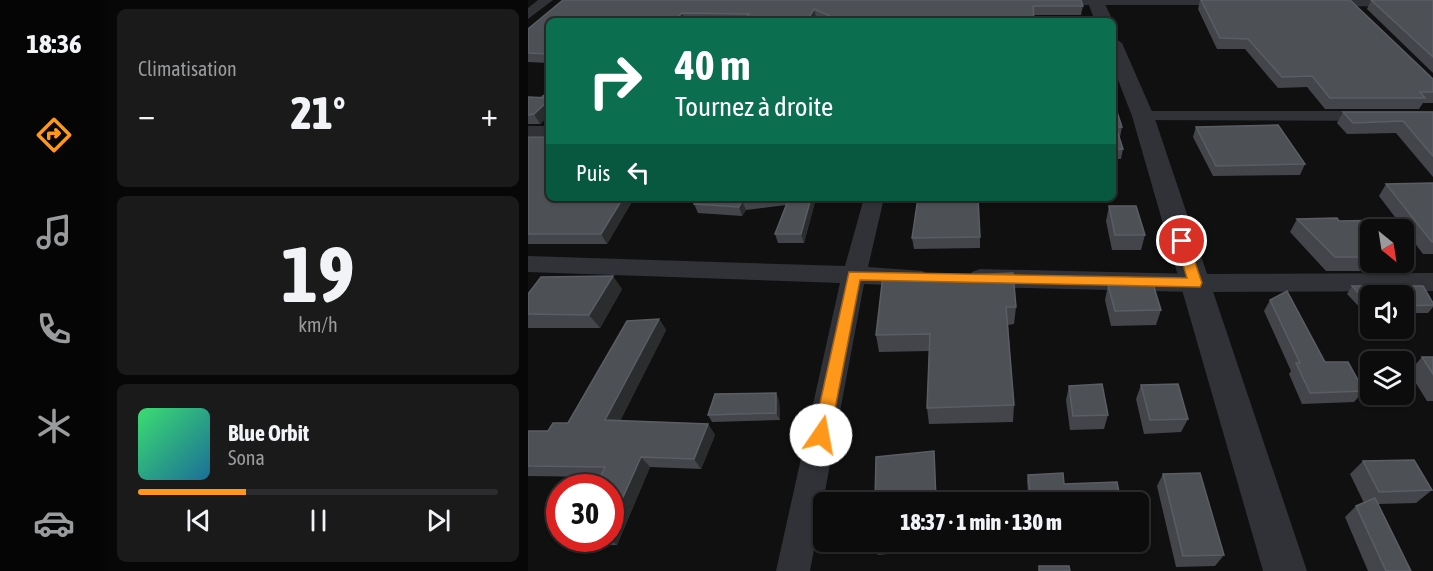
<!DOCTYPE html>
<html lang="fr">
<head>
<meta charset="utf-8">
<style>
	body { margin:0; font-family:"Asap Condensed",sans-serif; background:#1a1a1b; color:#f1f3f6; height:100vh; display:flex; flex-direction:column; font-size:22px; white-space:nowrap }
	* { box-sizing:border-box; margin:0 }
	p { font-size:20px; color:#9a9b9d }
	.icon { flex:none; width:33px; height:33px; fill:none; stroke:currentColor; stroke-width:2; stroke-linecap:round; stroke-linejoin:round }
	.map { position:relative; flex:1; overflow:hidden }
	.sheet { display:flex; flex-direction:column; gap:9px; padding:9px; background:#070707; width:420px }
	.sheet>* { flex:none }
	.banner { position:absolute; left:18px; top:18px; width:570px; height:183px; border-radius:9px; box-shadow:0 2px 4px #0004,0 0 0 2px #2c2c2e; background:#0b6e4f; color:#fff; overflow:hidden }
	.needle { width:39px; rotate:150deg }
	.tools { position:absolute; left:832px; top:219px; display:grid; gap:12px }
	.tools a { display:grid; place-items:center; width:54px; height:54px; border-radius:9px; background:#0c0c0d; box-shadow:0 2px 4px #0004,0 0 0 2px #2c2c2e; font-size:30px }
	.speed { position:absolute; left:18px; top:474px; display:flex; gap:12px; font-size:30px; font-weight:700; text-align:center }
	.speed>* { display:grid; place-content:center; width:78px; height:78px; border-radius:50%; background:#0c0c0d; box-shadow:0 2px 4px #0004,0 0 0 2px #2c2c2e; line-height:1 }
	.speed .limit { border:9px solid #d22; background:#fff; color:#111 }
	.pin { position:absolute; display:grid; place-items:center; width:51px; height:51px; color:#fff; margin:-26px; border:3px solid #fff; border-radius:50%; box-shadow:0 2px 6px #0007 }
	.me { position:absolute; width:66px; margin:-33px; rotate:12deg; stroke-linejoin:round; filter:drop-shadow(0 0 4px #0008) }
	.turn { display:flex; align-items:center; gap:21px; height:126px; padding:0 30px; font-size:27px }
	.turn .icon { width:78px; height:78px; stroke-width:2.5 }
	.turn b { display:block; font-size:42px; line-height:51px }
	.then { display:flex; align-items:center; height:57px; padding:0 30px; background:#0003; gap:12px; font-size:22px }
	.big { font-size:45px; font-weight:800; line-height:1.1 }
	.sheet .widget { flex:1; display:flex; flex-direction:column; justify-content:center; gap:9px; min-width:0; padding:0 21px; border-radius:9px; background:#1a1a1b }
	.sheet .dial { align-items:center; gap:0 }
	.dial b { font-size:78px; line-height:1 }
	.song { display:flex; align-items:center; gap:18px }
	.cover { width:72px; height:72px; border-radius:9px; background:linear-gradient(135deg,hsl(140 70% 55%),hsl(200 70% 35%)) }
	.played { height:6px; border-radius:3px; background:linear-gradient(90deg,#ff981a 30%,#2c2c2e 30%) }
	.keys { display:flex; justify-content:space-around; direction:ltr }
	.heat { display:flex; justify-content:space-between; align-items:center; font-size:33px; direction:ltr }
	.trip { position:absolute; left:285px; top:492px; width:336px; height:60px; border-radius:9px; background:#0c0c0d; box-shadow:0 2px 4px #0004,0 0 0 2px #2c2c2e; font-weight:800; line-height:60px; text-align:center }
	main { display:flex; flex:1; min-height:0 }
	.tabs { display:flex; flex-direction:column; width:108px; justify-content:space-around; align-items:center; background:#050505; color:#9a9b9d }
	.tabs .icon { width:42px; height:42px }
	.tabs .selected { color:#ff981a }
	.tabs b { font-size:27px; color:#f1f3f6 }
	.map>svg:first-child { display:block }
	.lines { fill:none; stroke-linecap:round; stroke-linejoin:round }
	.minor { fill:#303237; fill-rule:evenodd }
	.tertiary { fill:#303237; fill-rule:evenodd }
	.wall { fill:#43454a }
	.shaded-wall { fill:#2a2c2e }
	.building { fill:#4d5055; stroke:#5a5e64; stroke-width:1.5 }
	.route { fill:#ff981a; stroke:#a66311; stroke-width:1.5 }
</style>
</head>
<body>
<main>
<nav class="tabs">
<b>18:36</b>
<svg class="icon selected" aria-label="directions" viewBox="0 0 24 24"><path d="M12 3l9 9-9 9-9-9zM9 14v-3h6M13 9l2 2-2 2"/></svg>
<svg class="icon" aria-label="music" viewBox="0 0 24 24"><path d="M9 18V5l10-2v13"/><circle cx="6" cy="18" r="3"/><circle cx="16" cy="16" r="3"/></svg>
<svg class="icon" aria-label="phone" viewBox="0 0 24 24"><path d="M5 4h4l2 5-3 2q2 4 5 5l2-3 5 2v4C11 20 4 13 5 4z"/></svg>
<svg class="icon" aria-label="climate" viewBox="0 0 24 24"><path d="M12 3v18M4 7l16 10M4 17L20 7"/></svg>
<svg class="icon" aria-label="car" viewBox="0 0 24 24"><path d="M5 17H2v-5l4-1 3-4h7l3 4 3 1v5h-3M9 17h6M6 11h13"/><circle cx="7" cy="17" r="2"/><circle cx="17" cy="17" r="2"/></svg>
</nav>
<section class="sheet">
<div class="widget"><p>Climatisation</p>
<div class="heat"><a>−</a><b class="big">21°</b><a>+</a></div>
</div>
<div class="widget dial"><b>19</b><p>km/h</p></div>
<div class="widget">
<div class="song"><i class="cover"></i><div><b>Blue Orbit</b><p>Sona</p></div></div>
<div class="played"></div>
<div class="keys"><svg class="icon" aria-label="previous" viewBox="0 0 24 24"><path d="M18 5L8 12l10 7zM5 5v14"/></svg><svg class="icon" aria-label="pause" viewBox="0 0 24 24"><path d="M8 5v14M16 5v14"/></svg><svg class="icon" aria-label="next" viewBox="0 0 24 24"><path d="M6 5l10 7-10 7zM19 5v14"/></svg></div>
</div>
</section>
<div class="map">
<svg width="905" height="571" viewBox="0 0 905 571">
	<rect width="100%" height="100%" fill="#101011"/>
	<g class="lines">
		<g class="minor">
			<path d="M10,0H25L0,19V8Z"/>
			<path d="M515,0H711L712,1L705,5H521L516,4Z"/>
			<path d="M786,0H905V7L791,6L786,5Z"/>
			<path d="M615,111H905V121L609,120L606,116Z"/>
			<rect x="0" y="126" width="21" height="10"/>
			<path d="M336,198H356L340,267L395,271L399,277L395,283L387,286L336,284L282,571H248L312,283L0,272V256L317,266Z"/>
			<path d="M452,269L667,274L905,273V291L667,292L452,287L444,284L440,278L444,272Z"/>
		</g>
		<g class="tertiary">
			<path d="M559,0H575L585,21H567Z"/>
			<path d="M585,37L594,43L626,116L779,571H735L604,116L585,67Z"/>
		</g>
	</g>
	<g class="wall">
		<path d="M35,0L555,6L553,15H506V21H296L288,17L286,21H21V63L0,62V29Z"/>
		<path d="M672,0H822L905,79V103H895L891,109H797L779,87L750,88L717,49H689L670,9Z"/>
		<path d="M843,0H905V73L839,9Z"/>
		<path d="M21,92V115L12,124H0V97L16,98L15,96Z"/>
		<path d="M585,100L594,127L592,137H591L595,149L593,159H585Z"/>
		<path d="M815,112H905V177L868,133L819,134L809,123Z"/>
		<path d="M668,127L777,164L772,175L685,176L665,137Z"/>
		<path d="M0,137L106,198L79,244H0Z"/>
		<path d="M905,183V254H895L851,196L858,184Z"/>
		<path d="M169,198H288L276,243H250L247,234L258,205L218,210L214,216L170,213L166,204Z"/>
		<path d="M581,206L617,235L613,250H584L578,221Z"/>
		<path d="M769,219L811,221L843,230V262H876V240L886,257L876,271H798L762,232Z"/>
		<path d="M452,237V248L386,249L384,238Z"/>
		<path d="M390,277L488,307L486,324L480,325L486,405L485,422L401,424L399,408L401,351L351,352L348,335Z"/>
		<path d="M580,285L633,310L628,325L583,326L577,300Z"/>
		<path d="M824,286H895L905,303V307L900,313H876V296H843V314H838L819,294Z"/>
		<path d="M94,289L72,328H0V294Z"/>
		<path d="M742,300L797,362L836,391L826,402L774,404L761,374L763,371L736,311Z"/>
		<path d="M131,319L138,330L92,421L180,424L187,435L173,469L122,467L89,545L56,546L46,538H82L72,477L0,476V431H20L40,423Z"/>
		<path d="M894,357H905V401H899L881,372Z"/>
		<path d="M613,385L660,419L653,432L616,434L608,399Z"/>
		<path d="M541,386L580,415L576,429L542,430L538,400Z"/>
		<path d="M251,400L252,420L184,422L180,415Z"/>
		<path d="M835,461L904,490L888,503L850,504L883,571H840L817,517L828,506L836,503L822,474Z"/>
		<path d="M635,474L696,555L687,566L648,567L629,486Z"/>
		<path d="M500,475L536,484L593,502H501L499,481Z"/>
		<path d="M346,542H411L412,549L350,555L346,544Z"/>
	</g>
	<g class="shaded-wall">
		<path d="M286,9L288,17L286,21H279Z"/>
		<path d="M154,13L157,21H149L148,19Z"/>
		<path d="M21,100V115L12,124L6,114Z"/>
		<path d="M95,198H106L79,244L73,234Z"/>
		<path d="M283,198H288L276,243L273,234Z"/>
		<path d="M214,201L218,210L214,216L211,207Z"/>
		<path d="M85,276L94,289L72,328L61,315Z"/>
		<path d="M131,319L138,330L87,431L77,420Z"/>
		<path d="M248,393L251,400L252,420L248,413Z"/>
		<path d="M180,424L187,435L173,469L166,459Z"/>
		<path d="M406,451L407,464L409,502H408Z"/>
		<path d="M113,457L122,467L89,545L80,538H82V526Z"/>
	</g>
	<g class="building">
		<path d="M35,0H553L555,6H505L506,21H313L286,9L279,21H216L221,14L154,13L148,19L124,18L122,21H21V54L0,53V29Z"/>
		<path d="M673,0H822L905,79V92H892L897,98H802L784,76L754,77L720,39L692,38Z"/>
		<path d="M843,0H905V57Z"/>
		<path d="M21,92V96H15Z"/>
		<path d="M0,97L21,98V100L6,114L0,115Z"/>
		<path d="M585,100L594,127H588L595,149L585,150Z"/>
		<path d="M815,112H905V156L875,121L825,123Z"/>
		<path d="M750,125L777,164L688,166L668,127Z"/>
		<path d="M0,137H21V198H95L73,234H0Z"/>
		<path d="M905,183V242H904L858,184Z"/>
		<path d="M169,198H240L214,201L211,207L166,204Z"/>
		<path d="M261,198H283L273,234H247Z"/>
		<path d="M390,198H450L452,237L384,238Z"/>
		<path d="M581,206H608L617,235H587Z"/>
		<path d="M809,218L811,221L864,220L870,230H843V257H807L769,219Z"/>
		<path d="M876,240L886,257H876Z"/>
		<path d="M485,273L488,307H478L486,405L399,408L402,334L348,335L355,275L390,274V277Z"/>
		<path d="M85,276L61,315L0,314V294L13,277Z"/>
		<path d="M625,284L633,310L587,311L580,285Z"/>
		<path d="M824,286H895L905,303V305L876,306V296H843V306Z"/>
		<path d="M759,291L797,362H820L836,391L782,393L768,363H772L742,300Z"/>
		<path d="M131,319L77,420L180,424L166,459L113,457L82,526V488H67L77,467L0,466V431H20L25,423H40L99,321Z"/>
		<path d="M894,357H905V374Z"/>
		<path d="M574,384L580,415L545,416L541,386Z"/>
		<path d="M650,384L660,419L622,420L613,385Z"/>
		<path d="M248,393V413L180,415L187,394Z"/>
		<path d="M406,451L408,502H347L348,457Z"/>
		<path d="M886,460L904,490L851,492L835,461Z"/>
		<path d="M535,473L536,484L589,482L593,502H503L500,475Z"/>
		<path d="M672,473L696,555L655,556L635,474Z"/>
		<path d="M847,498L883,571H858L828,506Z"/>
		<path d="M346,542H371L346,544Z"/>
		<path d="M511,566H541L542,571H511Z"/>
	</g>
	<path class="route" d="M654,237L660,241L674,283L672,287L332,280L302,435L299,440L293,442L287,440L285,435L321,272L659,278L648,241Z"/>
</svg>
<div class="tools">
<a><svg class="needle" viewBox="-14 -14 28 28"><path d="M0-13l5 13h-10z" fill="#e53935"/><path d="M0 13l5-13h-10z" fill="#9a9b9d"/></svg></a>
<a><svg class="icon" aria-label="sound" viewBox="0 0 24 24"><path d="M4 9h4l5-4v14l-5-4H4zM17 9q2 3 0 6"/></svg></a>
<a><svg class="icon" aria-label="layers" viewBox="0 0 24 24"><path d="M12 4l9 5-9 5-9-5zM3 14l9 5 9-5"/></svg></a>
</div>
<div class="speed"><div class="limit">30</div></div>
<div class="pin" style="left:654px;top:241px;background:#d93025"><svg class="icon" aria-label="arrive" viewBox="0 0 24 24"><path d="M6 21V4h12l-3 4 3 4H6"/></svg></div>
<svg class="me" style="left:293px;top:435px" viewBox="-20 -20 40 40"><circle r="19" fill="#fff"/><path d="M0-13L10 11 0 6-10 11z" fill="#ff981a"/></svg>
<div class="trip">18:37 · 1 min · 130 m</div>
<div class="banner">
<div class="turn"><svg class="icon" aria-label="right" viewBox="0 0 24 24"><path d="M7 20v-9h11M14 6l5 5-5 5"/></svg><div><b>40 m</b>Tournez à droite</div></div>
<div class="then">Puis<svg class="icon" aria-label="left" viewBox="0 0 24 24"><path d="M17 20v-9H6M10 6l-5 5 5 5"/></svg></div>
</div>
</div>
</main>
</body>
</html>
